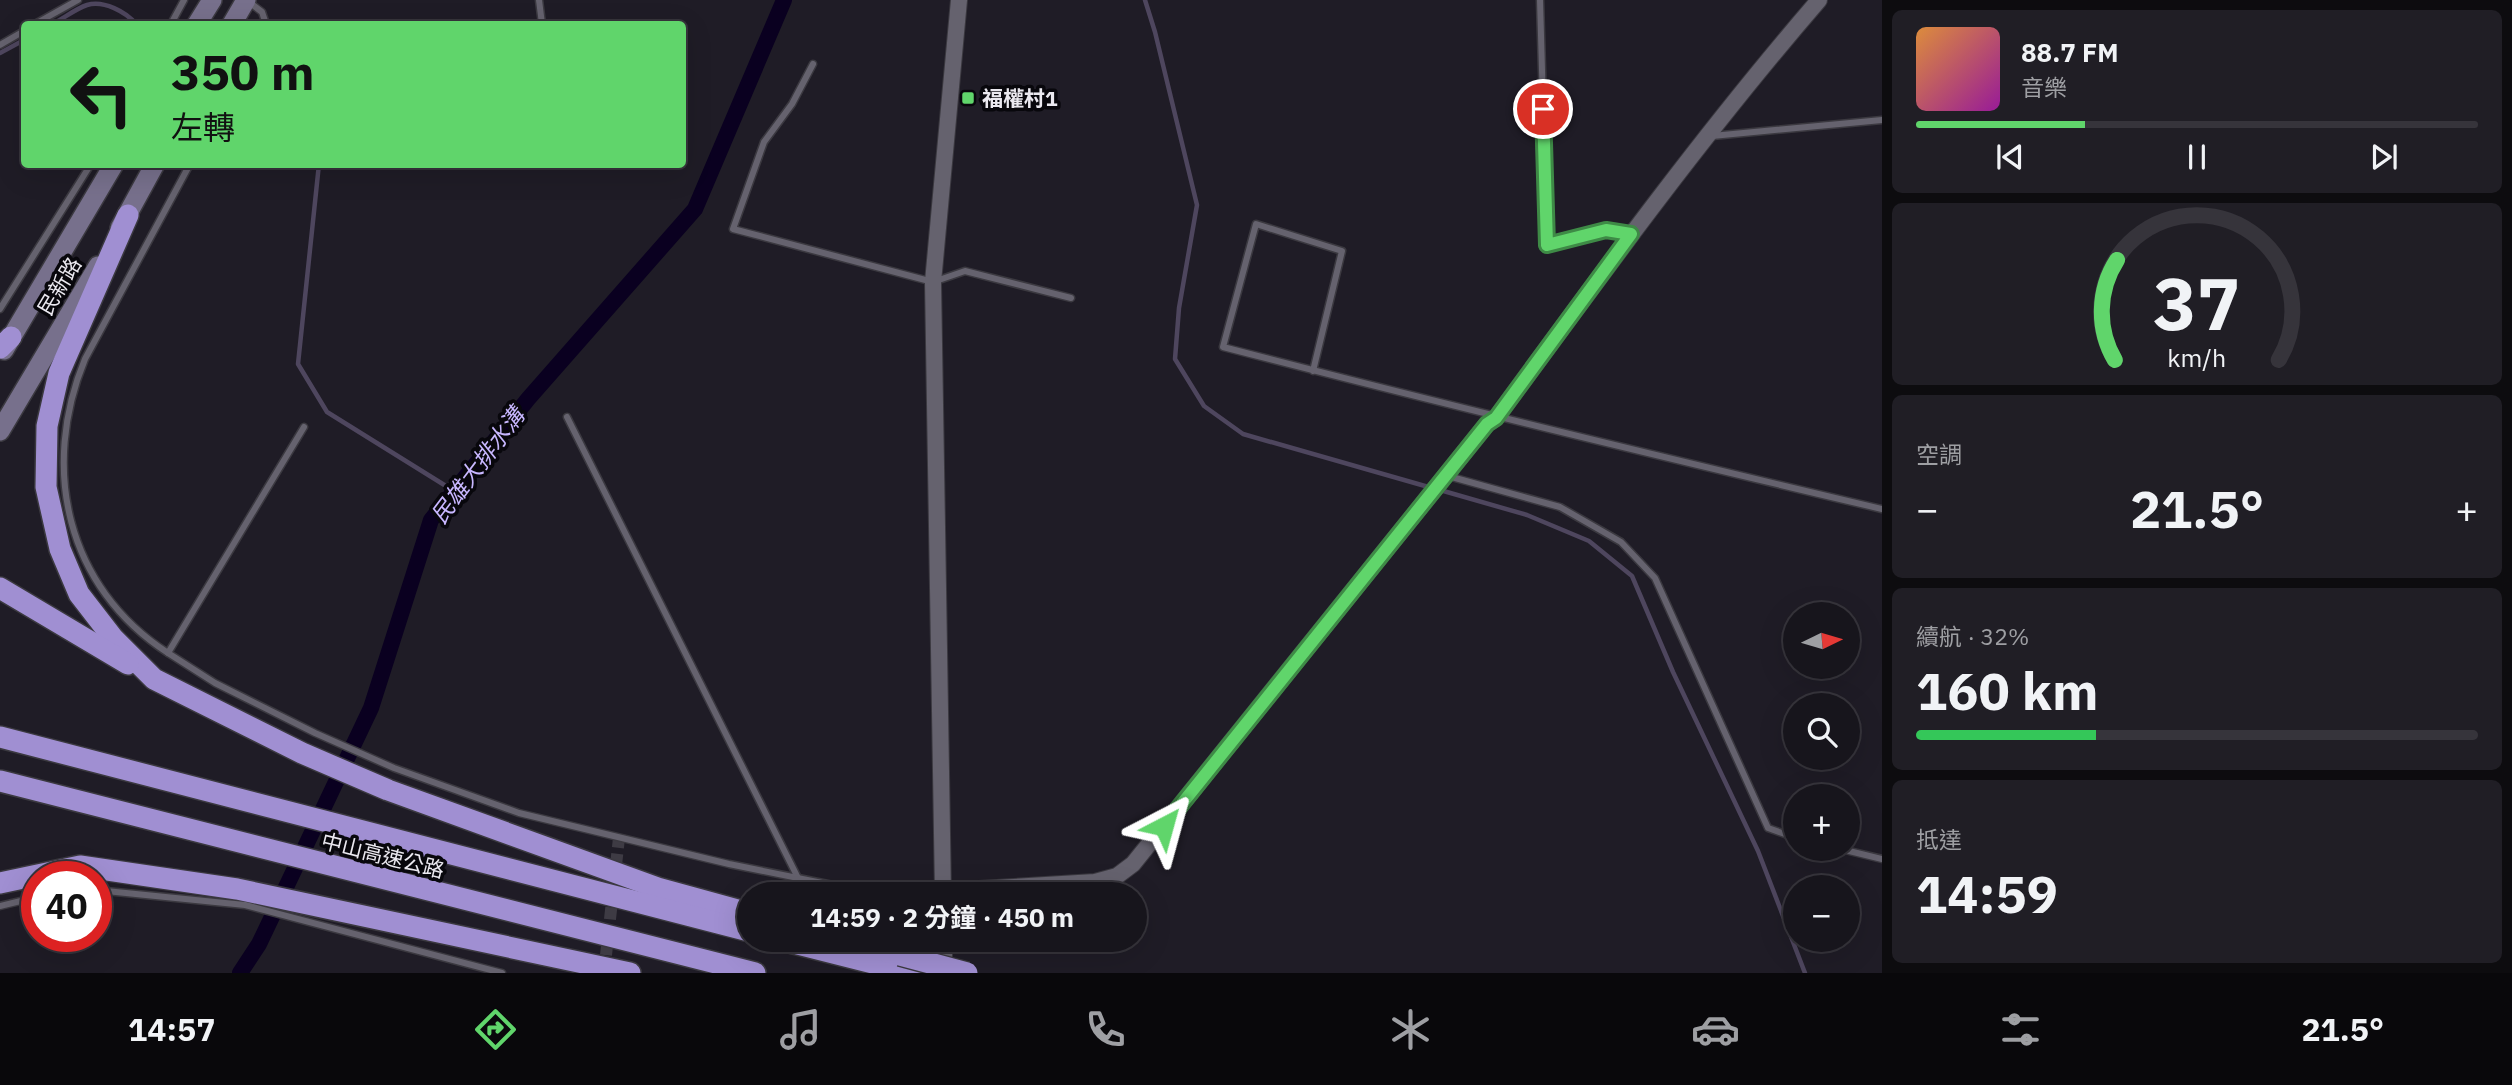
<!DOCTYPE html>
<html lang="zh-TW">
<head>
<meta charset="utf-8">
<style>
	body { margin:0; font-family:"IBM Plex Sans","Noto Sans TC",sans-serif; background:#201e25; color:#f1f3f6; height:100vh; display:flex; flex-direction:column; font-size:26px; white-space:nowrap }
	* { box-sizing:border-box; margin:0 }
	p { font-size:23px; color:#9e9fa3 }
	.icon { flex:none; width:38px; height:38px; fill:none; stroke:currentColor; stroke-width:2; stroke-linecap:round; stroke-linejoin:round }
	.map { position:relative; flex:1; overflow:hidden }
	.side { display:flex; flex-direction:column; gap:10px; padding:10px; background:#0d0c0f; width:630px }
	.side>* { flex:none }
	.guide { position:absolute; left:21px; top:21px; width:665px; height:147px; border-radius:7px; box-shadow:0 7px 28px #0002,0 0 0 2px #36343b; background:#60d56b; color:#111; overflow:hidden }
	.needle { width:46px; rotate:85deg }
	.fabs { position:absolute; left:1783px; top:602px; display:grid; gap:14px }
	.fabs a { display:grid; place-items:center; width:77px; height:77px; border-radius:50%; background:#17151c; box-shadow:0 7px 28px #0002,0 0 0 2px #36343b; font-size:35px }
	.speed { position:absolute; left:21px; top:861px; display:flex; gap:14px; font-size:35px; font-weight:700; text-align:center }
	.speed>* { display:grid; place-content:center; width:91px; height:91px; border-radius:50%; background:#17151c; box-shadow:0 7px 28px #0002,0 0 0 2px #36343b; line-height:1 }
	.speed .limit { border:10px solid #d22; background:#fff; color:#111 }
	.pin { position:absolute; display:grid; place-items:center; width:60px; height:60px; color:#fff; margin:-30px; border:4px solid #fff; border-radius:50%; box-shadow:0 2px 7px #0007 }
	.me { position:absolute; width:77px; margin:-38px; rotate:39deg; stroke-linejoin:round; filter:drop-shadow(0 0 5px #0008) }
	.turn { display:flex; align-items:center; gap:24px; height:147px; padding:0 35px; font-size:32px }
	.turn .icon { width:91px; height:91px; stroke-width:2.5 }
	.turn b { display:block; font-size:49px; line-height:60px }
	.big { font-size:52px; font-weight:700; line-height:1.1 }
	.side .widget { flex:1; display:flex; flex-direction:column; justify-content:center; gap:10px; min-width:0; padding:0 24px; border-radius:10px; background:#201e25 }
	.side .dial { align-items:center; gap:0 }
	.dial svg { height:182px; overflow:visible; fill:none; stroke:#36343b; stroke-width:7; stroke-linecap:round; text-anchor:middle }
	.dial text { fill:#f1f3f6; stroke:none }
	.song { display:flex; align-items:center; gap:21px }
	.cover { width:84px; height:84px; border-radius:10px; background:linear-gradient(135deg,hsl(30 70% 55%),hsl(300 70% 35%)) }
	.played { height:7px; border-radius:4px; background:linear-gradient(90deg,#60d56b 30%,#36343b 30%) }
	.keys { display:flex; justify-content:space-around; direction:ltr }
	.heat { display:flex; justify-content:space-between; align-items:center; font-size:38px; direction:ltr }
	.charge { height:10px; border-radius:5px; background:linear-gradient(90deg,#34c759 32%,#36343b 0) }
	.trip { position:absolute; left:737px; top:882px; width:410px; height:70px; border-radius:35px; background:#17151c; box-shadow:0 7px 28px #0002,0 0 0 2px #36343b; font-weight:700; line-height:70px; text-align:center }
	.tab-bar { display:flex; height:112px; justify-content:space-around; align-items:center; background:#09080b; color:#9e9fa3 }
	.tab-bar .icon { width:49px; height:49px }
	.tab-bar .selected { color:#60d56b }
	.tab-bar b { font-size:32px; color:#f1f3f6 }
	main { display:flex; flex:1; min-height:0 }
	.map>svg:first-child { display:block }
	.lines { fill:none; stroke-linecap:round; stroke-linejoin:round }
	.stream { stroke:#4e465e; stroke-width:4.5 }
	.canal { stroke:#0a0020; stroke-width:16 }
	.minor-tunnel { stroke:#3e3b44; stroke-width:12; stroke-dasharray:12 6; stroke-linecap:butt }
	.service-casing { stroke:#3b3940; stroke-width:9 }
	.tertiary-casing { stroke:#3b3940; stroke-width:18 }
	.secondary-casing { stroke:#3b3940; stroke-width:22 }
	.motorway-casing { stroke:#3b3940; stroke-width:24 }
	.service { stroke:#65626e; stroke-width:6 }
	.tertiary { stroke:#65626e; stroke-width:16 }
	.secondary { stroke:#77708c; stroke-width:19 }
	.motorway { stroke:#a08fd2; stroke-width:21 }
	.motorway-bridge-casing { stroke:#3b3940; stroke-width:24; stroke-linecap:butt }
	.motorway-bridge { stroke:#a08fd2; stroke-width:21 }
	.route-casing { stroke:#3e8a46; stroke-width:18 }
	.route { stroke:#60d56b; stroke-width:12 }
	.poi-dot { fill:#60d56b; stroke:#08070c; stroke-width:2.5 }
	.labels { text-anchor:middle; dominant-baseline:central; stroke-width:7; stroke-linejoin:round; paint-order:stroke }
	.poi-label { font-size:21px; font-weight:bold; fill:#ebe9f0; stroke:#08070c; text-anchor:start }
	.street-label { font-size:21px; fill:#ebe9f0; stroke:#08070c }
	.water-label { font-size:23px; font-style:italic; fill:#c8b7ff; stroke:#08070c }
</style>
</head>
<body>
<main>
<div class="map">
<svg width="1882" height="973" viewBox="0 0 1882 973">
	<rect width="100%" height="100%" fill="#1f1c26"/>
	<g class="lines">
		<g class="stream">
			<path d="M1145,0L1155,32L1197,205L1179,308L1175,359L1204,406L1243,434L1432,488"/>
			<path d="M52,24C63,19 75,9 87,5C104,0 126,12 136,24"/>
			<path d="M0,53L24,40"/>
			<path d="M319,164L298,364L327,412L454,491"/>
			<path d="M1440,490L1527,515L1589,541L1632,576L1673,672L1758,851L1805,973"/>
		</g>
		<path class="canal" d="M240,973L259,944L371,708L431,520L528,399L695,209L784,0"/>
		<path class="minor-tunnel" d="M604,973L619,838"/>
		<g class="service-casing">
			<g id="service">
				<path d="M539,0L542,24"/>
				<path d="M1540,0L1547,245L1606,230L1630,234"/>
				<path d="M249,2L262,12L266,24"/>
				<path d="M35,24L78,0"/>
				<path d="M171,24L184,0"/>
				<path d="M0,45L24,31"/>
				<path d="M813,64L792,104L764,142L733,229L933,282L965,271L1071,298"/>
				<path d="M1712,136L1882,120"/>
				<path d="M190,164L85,359C40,468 66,587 168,653L304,427"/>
				<path d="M0,309L91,164"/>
				<path d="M1313,371L1342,251L1256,224L1223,347C1442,404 1662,457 1882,509"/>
				<path d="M567,417L799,880"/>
				<path d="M1448,476L1560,507L1621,542L1655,578L1768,828L1796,838"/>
				<path d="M168,653L215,683L315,733L394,768L519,813L729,864L877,894"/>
				<path d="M1841,849L1882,859"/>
				<path d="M96,890L245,905L502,973"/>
				<path d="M0,906L37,897"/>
			</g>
		</g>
		<g class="tertiary-casing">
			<g id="tertiary">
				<path d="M943,894L933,282L959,0"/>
				<path d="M945,894L979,889L1095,882L1117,876L1133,864L1487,424L1496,418C1600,276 1704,133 1819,0"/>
				<path d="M944,940V973"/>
			</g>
		</g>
		<g class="secondary-casing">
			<g id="secondary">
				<path d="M197,24L212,0"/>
				<path d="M232,24L246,0"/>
				<path d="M120,228L155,164"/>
				<path d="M4,350L114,164"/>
				<path d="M0,431L98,266"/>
			</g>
		</g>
		<g class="motorway-casing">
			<g id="motorway">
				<path d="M128,215L59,373L47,426L46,487L60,549L79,594L113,638L154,679L302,753L388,790L658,888L749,913"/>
				<path d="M0,348L11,337"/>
				<path d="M0,588L128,664"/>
				<path d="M0,737L749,931"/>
				<path d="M0,781L755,973"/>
				<path d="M0,883L80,866L237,889L630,973"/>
				<path d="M782,940L912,973"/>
				<path d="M844,940L900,955"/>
			</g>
		</g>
		<use href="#service" class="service"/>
		<use href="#tertiary" class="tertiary"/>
		<use href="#secondary" class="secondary"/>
		<use href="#motorway" class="motorway"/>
		<g class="motorway-bridge-casing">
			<path id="motorway-bridge" d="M900,955L967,973"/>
		</g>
		<use href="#motorway-bridge" class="motorway-bridge"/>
	</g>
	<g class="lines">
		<g class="route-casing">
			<path id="route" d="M1164,826L1487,424L1496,418L1631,234L1606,230L1547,245L1543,109"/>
		</g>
		<use href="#route" class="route"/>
	</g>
	<rect class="poi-dot" x="961" y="91" width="14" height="14" rx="3.5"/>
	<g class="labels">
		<g class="poi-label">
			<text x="982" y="98">福權村1</text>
		</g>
		<g class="street-label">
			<text transform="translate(59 286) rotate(-59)">民新路</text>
			<text transform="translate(383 855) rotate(14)">中山高速公路</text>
		</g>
		<g class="water-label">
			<text transform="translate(477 465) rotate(-53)">民雄大排水溝</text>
		</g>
	</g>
</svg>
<div class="fabs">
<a><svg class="needle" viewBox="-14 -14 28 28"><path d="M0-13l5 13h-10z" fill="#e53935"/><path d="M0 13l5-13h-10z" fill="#9e9fa3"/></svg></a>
<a><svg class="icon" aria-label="search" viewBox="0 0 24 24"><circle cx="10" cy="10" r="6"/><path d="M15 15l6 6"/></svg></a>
<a>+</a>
<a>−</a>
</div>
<div class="speed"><div class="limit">40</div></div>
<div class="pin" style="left:1543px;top:109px;background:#d93025"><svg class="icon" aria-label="arrive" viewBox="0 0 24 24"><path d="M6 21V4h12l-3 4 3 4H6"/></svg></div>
<svg class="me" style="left:1164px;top:826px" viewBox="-20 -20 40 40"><path d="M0-17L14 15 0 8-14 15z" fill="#60d56b" stroke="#fff" stroke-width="4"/></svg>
<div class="trip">14:59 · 2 分鐘 · 450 m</div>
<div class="guide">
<div class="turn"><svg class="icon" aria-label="left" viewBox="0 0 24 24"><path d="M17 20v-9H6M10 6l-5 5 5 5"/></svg><div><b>350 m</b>左轉</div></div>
</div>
</div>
<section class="side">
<div class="widget">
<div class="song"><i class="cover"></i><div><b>88.7 FM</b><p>音樂</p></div></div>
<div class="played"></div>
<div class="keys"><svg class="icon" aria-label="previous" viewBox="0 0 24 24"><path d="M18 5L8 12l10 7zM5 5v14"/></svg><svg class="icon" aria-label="pause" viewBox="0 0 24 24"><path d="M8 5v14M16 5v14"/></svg><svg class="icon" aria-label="next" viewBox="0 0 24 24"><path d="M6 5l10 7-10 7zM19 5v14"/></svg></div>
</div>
<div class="widget dial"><svg viewBox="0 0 100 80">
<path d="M14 69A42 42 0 1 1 86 69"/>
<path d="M14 69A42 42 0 0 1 15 25" stroke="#60d56b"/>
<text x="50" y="56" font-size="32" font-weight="700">37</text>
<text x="50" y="72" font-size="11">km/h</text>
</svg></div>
<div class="widget"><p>空調</p>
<div class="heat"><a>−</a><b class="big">21.5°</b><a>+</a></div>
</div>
<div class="widget"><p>續航 · 32%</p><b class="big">160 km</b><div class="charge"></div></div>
<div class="widget"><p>抵達</p><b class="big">14:59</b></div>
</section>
</main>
<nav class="tab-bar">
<b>14:57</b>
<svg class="icon selected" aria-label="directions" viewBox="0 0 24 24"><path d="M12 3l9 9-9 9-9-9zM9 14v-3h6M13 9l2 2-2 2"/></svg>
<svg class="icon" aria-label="music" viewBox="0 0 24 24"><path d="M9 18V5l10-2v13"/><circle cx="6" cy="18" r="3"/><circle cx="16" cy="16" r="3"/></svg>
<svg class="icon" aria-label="phone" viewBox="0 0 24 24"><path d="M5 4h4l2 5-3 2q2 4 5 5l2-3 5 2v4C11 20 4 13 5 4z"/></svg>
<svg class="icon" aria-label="climate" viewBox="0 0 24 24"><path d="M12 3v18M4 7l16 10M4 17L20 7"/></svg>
<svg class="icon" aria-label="car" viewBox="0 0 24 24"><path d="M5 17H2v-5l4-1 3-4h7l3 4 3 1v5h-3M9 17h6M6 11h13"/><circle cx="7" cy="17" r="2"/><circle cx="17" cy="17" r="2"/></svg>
<svg class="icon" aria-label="filters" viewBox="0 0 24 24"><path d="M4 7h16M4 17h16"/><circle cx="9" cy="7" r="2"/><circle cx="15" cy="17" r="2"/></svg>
<b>21.5°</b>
</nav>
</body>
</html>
